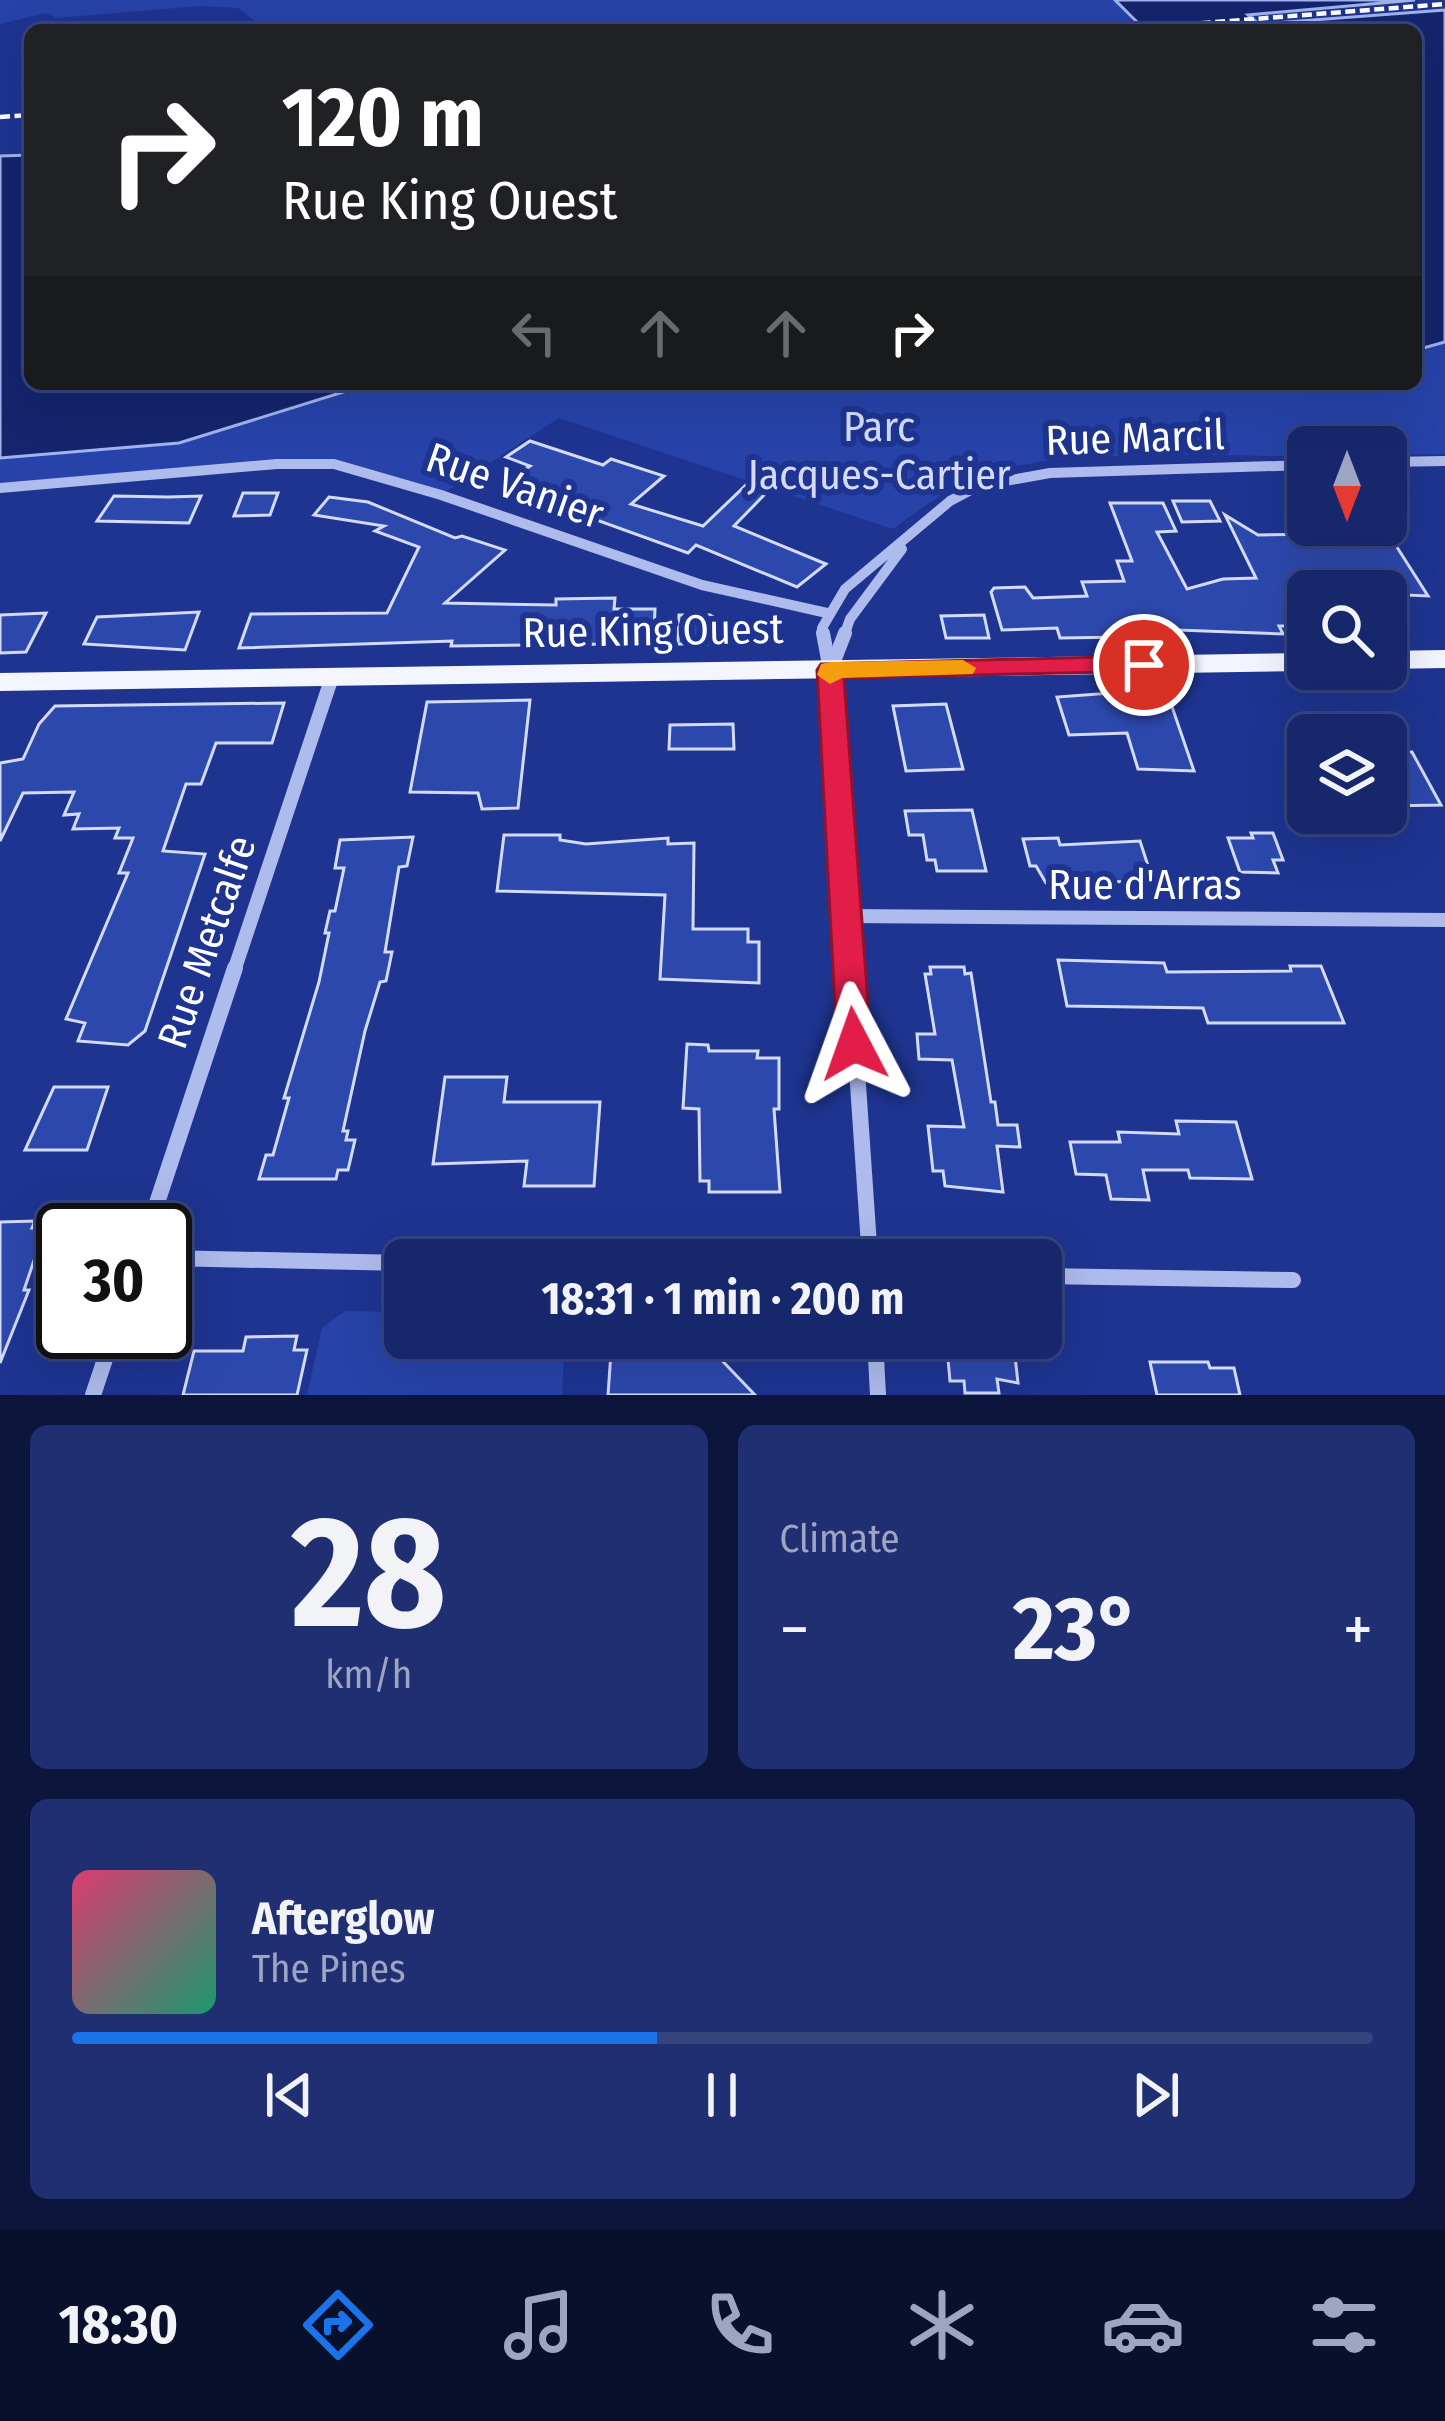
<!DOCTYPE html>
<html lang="en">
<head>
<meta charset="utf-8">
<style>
	body { margin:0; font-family:"Fira Sans Condensed",sans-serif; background:#1f2f72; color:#f1f3f6; height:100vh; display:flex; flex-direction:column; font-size:45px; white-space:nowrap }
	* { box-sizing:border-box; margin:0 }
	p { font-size:39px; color:#9ea5c2 }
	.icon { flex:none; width:66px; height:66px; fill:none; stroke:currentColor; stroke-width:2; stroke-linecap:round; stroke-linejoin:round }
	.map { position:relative; height:1395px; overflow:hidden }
	.details { display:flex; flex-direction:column; gap:30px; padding:30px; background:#0c153b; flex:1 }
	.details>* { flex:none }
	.banner { position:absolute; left:24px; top:24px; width:1398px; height:366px; border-radius:18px; box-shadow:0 12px 48px #0002,0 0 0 3px #35447f; background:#202124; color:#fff; overflow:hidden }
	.needle { width:78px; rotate:180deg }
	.fabs { position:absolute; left:1287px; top:426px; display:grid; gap:24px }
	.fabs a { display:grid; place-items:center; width:120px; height:120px; border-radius:18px; background:#16276c; box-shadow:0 12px 48px #0002,0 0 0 3px #35447f; font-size:60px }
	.speed { position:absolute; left:36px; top:1203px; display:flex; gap:24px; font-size:60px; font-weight:700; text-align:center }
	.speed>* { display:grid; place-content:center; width:156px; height:156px; border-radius:50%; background:#16276c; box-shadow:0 12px 48px #0002,0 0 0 3px #35447f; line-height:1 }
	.speed .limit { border:6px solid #111; border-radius:18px; background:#fff; color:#111 }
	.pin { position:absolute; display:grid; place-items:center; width:102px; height:102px; color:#fff; margin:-51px; border:6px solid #fff; border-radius:50%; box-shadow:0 3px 12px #0007 }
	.me { position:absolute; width:132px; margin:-66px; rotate:356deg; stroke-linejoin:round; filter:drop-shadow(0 0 9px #0008) }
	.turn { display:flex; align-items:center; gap:42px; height:252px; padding:0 60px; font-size:54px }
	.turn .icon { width:156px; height:156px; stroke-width:2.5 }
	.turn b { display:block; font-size:84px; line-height:102px }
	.lanes { display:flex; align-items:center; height:114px; padding:0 60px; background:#0003; justify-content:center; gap:60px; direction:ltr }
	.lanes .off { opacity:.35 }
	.big { font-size:90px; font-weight:700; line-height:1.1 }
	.details .tile { flex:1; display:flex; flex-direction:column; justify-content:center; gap:18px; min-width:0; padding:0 42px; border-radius:18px; background:#1f2f72 }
	.details .dial { align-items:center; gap:0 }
	.dial b { font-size:156px; line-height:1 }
	.song { display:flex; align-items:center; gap:36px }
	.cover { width:144px; height:144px; border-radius:18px; background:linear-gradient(135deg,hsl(340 70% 55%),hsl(160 70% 35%)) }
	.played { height:12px; border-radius:6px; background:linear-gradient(90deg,#1a73e8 45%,#35447f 45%) }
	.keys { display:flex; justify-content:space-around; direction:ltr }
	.heat { display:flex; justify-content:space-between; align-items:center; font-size:66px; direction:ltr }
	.details .tiles { flex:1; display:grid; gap:30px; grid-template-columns:1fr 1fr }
	.tile:last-child { grid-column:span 2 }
	.trip { position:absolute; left:384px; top:1239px; width:678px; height:120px; border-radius:18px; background:#16276c; box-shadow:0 12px 48px #0002,0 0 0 3px #35447f; font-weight:700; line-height:120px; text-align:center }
	.tabs { display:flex; height:192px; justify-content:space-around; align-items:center; background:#09102b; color:#9ea5c2 }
	.tabs .icon { width:84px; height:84px }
	.tabs .on { color:#1a73e8 }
	.tabs b { font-size:54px; color:#f1f3f6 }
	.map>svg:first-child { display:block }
	.green { fill:#2743a9 }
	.water { fill:#14256e; stroke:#a1b3ef; stroke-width:3 }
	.building { fill:#2d48ad; stroke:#d3dbfa; stroke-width:3 }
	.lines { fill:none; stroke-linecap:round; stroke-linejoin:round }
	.street-far2 { stroke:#adbbed; stroke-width:10 }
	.street-far1 { stroke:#adbbed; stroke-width:14 }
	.street { stroke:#adbbed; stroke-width:16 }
	.primary { fill:#f4f6ff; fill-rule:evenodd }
	.rail { stroke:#fff; stroke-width:4.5; stroke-dasharray:10 4.5; stroke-linecap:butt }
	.route { fill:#e11d48; stroke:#92132f; stroke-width:3 }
	.slow { fill:#f59e0b }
	.labels { text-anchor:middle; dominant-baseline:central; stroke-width:12; stroke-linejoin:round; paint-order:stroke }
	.park-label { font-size:42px; fill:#d3dbfa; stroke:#1e3490 }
	.street-label { font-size:42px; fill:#fff; stroke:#1e3490 }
</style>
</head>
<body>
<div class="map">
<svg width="1445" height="1395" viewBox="0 0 1445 1395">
	<rect width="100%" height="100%" fill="#1e3490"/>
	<g class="green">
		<path d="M0,0H1115L1132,20L1060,30H256L260,25L238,8L200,6L56,18L46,13L0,24Z"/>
		<path d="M1445,342V454L1386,455V447H1308V456C1218,457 1051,445 973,479C943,491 919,510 893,529L559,418L441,495L334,464L0,488V458L179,443L369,384H1416V350Z"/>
		<path d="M345,1311L405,1312V1338H565L562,1395H307L322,1328Z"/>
	</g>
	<g class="water">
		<path d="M1115,0H1415L1248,15L1259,24L1445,10V342L1416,350V30H1145Z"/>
		<path d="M30,155V384H369L179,443L0,458V156Z"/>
	</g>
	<g class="building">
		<path d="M530,441L603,465L611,459L664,476L631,504L703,526L746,485L768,491L734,526L826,564L797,587L696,545L688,553L533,497L510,487L517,482L509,479L530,466L506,457Z"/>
		<path d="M243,493H278L270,515L234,516Z"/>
		<path d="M114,496L168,497L201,496L189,523L97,521Z"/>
		<path d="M329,497L368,502L455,538L462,536L505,550L445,603L556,605V599L615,598L614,609H655L654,634H613L612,644L451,646L452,641L239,648L251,614L387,613L419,547L375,531L384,526L314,515Z"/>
		<path d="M1173,501H1210L1220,521L1182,522Z"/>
		<path d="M1110,503H1163L1176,531L1157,532L1187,589L1223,579L1256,578L1225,515L1258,535L1388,533L1428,596L1308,591V626H1279L1283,634L1124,628L1127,637L1060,638L1057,628L1002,630L991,592L994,588L1025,587L1033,598L1087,596L1082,582L1124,581L1117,561H1132Z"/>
		<path d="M199,612L185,650L84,644L97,617Z"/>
		<path d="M46,613L26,652L0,653V615Z"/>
		<path d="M679,615H710L760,644H678Z"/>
		<path d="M984,615L989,638H946L941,616Z"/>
		<path d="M1125,692H1167L1194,771L1138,769L1127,733L1069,735L1057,697Z"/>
		<path d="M530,700L518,808L482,809L478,793L410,792L427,702Z"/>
		<path d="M284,703L272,743H216L201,784H186L163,851L205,854L145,1031L128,1045L78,1041L85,1023L66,1019L128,873H119L133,838H115L119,828L73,829L79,814L64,815L74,792L23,793L0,841V763L23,759L39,724L55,706Z"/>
		<path d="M946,704L963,769L906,771L893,706Z"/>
		<path d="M733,724L734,749H669L670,725Z"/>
		<path d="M1386,752H1412L1441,805L1386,806Z"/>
		<path d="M972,810L986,871H937L935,860H927L923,835H909L905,811Z"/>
		<path d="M1251,833H1273L1283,860H1273L1278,873L1240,872L1228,838H1253Z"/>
		<path d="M504,835H560V840L586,844L668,838V844L694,843L693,929H748V942H759V983L660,979L665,895L497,891Z"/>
		<path d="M413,837L407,866L399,867L385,952H392L386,981L380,982L365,1031L343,1131H348L346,1140H355L348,1170H338L336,1179H259L266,1155H273L289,1098H284L319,982L329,933H325L330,911H335L344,868H335L340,840Z"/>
		<path d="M1058,838L1060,845L1140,841L1153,881L1046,883L1036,866H1030L1023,839Z"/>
		<path d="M1058,960L1164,963L1167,972L1291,971L1290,966H1321L1344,1023H1208L1203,1008L1067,1006Z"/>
		<path d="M930,967H964L965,974L971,973L991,1102H995L998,1125H1017L1020,1147L997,1146L1003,1192L945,1186L943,1171H933L928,1126L964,1127L952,1060L919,1059L917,1034H935L925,974H931Z"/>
		<path d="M687,1044L708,1045L709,1051H758L757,1058H779V1109H774L780,1192H709V1181H700L699,1109L683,1108Z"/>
		<path d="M445,1077H507L504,1102H600L594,1186H524L527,1161L433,1164Z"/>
		<path d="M54,1087H108L87,1150H25Z"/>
		<path d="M1176,1121L1236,1122L1252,1179L1190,1178L1188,1170H1143L1149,1200L1111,1199L1106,1175L1076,1174L1070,1142H1120L1118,1132L1179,1134Z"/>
		<path d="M35,1221L32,1228H45L24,1290H29L0,1363V1222Z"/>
		<path d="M297,1336L294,1350H307L297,1395H183L194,1351H243L246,1337Z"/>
		<path d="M612,1338H646L645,1348H710L755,1395H608Z"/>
		<path d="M946,1338H1013L1018,1383L997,1379L999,1393H965L964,1381H950Z"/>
		<path d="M1150,1362H1208L1210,1368H1234L1240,1395H1157Z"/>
	</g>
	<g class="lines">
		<g class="street-far2">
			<path d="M1386,462L1445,461"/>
			<path d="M0,488L277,464H334L441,495L702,585L827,613"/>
			<path d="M824,636L822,628L845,589L950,501L978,486L1050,473L1308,465"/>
			<path d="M844,636L850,619L902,549"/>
		</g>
		<g class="street-far1">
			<path d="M823,633L830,670L850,971"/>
			<path d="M831,669L845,633"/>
			<path d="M844,916L1445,920"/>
			<path d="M234,971L332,677"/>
		</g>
		<g class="street">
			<path d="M850,968L870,1260"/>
			<path d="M148,1230L235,968"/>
			<path d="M165,1258L405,1263"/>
			<path d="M1041,1276L1293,1280"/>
			<path d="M875,1338L878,1395"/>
			<path d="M93,1395L114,1332"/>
		</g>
		<g class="primary">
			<path d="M1445,650V668L1386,669V651Z"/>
			<path d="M1308,653V669H1316L1308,671L0,691V673Z"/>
		</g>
		<g class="rail">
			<path d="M1114,30L1445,4"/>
			<path d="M0,117L30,115"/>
		</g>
	</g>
	<path class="route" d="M1144,656L1158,665L1154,671L844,678L871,1044L866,1054L854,1058L842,1054L837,1044L817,670L821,664Z"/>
	<path class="slow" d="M963,660L976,668L973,674L842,678L830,684L817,675L821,664L830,662Z"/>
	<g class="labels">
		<g class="park-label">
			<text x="879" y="427">Parc<tspan x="879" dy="48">Jacques-Cartier</tspan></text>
		</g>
		<g class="street-label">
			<text transform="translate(1135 438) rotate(-2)">Rue Marcil</text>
			<text transform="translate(515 486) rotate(19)">Rue Vanier</text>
			<text transform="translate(653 631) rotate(-1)">Rue King Ouest</text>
			<text x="1145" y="885">Rue d'Arras</text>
			<text transform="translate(207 942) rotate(-71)">Rue Metcalfe</text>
		</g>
	</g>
</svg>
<div class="fabs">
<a><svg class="needle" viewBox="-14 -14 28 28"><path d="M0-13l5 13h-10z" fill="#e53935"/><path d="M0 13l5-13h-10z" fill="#9ea5c2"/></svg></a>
<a><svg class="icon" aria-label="search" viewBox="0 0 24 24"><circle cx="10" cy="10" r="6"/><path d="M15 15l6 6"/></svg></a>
<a><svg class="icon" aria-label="layers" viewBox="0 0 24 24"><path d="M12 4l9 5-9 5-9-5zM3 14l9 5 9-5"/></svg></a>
</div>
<div class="speed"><div class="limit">30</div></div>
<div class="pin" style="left:1144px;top:665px;background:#d93025"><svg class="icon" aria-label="arrive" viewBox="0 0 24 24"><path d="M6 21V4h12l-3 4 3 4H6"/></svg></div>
<svg class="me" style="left:854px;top:1044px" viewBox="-20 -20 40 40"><path d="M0-17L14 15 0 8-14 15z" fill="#e11d48" stroke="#fff" stroke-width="4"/></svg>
<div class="trip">18:31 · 1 min · 200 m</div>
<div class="banner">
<div class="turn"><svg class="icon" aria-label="right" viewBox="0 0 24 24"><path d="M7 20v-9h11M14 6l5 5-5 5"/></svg><div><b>120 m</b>Rue King Ouest</div></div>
<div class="lanes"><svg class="icon off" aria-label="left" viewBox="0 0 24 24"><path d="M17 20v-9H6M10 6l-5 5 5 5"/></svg><svg class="icon off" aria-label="ahead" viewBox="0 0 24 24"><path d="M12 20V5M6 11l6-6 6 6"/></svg><svg class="icon off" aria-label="ahead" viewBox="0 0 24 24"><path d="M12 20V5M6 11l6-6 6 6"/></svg><svg class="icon" aria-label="right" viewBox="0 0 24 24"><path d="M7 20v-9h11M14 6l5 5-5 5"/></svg></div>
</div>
</div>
<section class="details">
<div class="tiles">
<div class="tile dial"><b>28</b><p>km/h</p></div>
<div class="tile"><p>Climate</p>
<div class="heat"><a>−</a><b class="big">23°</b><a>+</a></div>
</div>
<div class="tile">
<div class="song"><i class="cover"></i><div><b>Afterglow</b><p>The Pines</p></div></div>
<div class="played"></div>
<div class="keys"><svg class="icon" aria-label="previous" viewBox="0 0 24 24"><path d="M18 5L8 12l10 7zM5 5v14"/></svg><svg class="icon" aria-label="pause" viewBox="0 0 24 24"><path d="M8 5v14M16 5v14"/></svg><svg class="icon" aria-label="next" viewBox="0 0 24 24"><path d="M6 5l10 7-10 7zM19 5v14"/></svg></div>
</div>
</div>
</section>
<nav class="tabs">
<b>18:30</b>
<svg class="icon on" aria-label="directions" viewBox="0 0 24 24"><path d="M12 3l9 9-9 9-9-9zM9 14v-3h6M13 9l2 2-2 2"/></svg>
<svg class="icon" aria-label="music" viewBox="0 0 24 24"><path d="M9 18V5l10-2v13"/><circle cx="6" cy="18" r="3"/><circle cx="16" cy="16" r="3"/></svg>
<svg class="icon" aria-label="phone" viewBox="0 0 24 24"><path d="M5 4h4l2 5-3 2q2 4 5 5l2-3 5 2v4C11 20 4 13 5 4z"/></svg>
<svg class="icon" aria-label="climate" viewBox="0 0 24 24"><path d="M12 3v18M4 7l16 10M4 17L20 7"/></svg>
<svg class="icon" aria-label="car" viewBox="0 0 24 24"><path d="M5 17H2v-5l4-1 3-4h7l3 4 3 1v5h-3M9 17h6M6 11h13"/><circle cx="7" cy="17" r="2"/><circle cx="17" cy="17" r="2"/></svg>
<svg class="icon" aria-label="filters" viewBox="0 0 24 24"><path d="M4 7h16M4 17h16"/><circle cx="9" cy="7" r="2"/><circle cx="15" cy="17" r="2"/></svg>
</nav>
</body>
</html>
